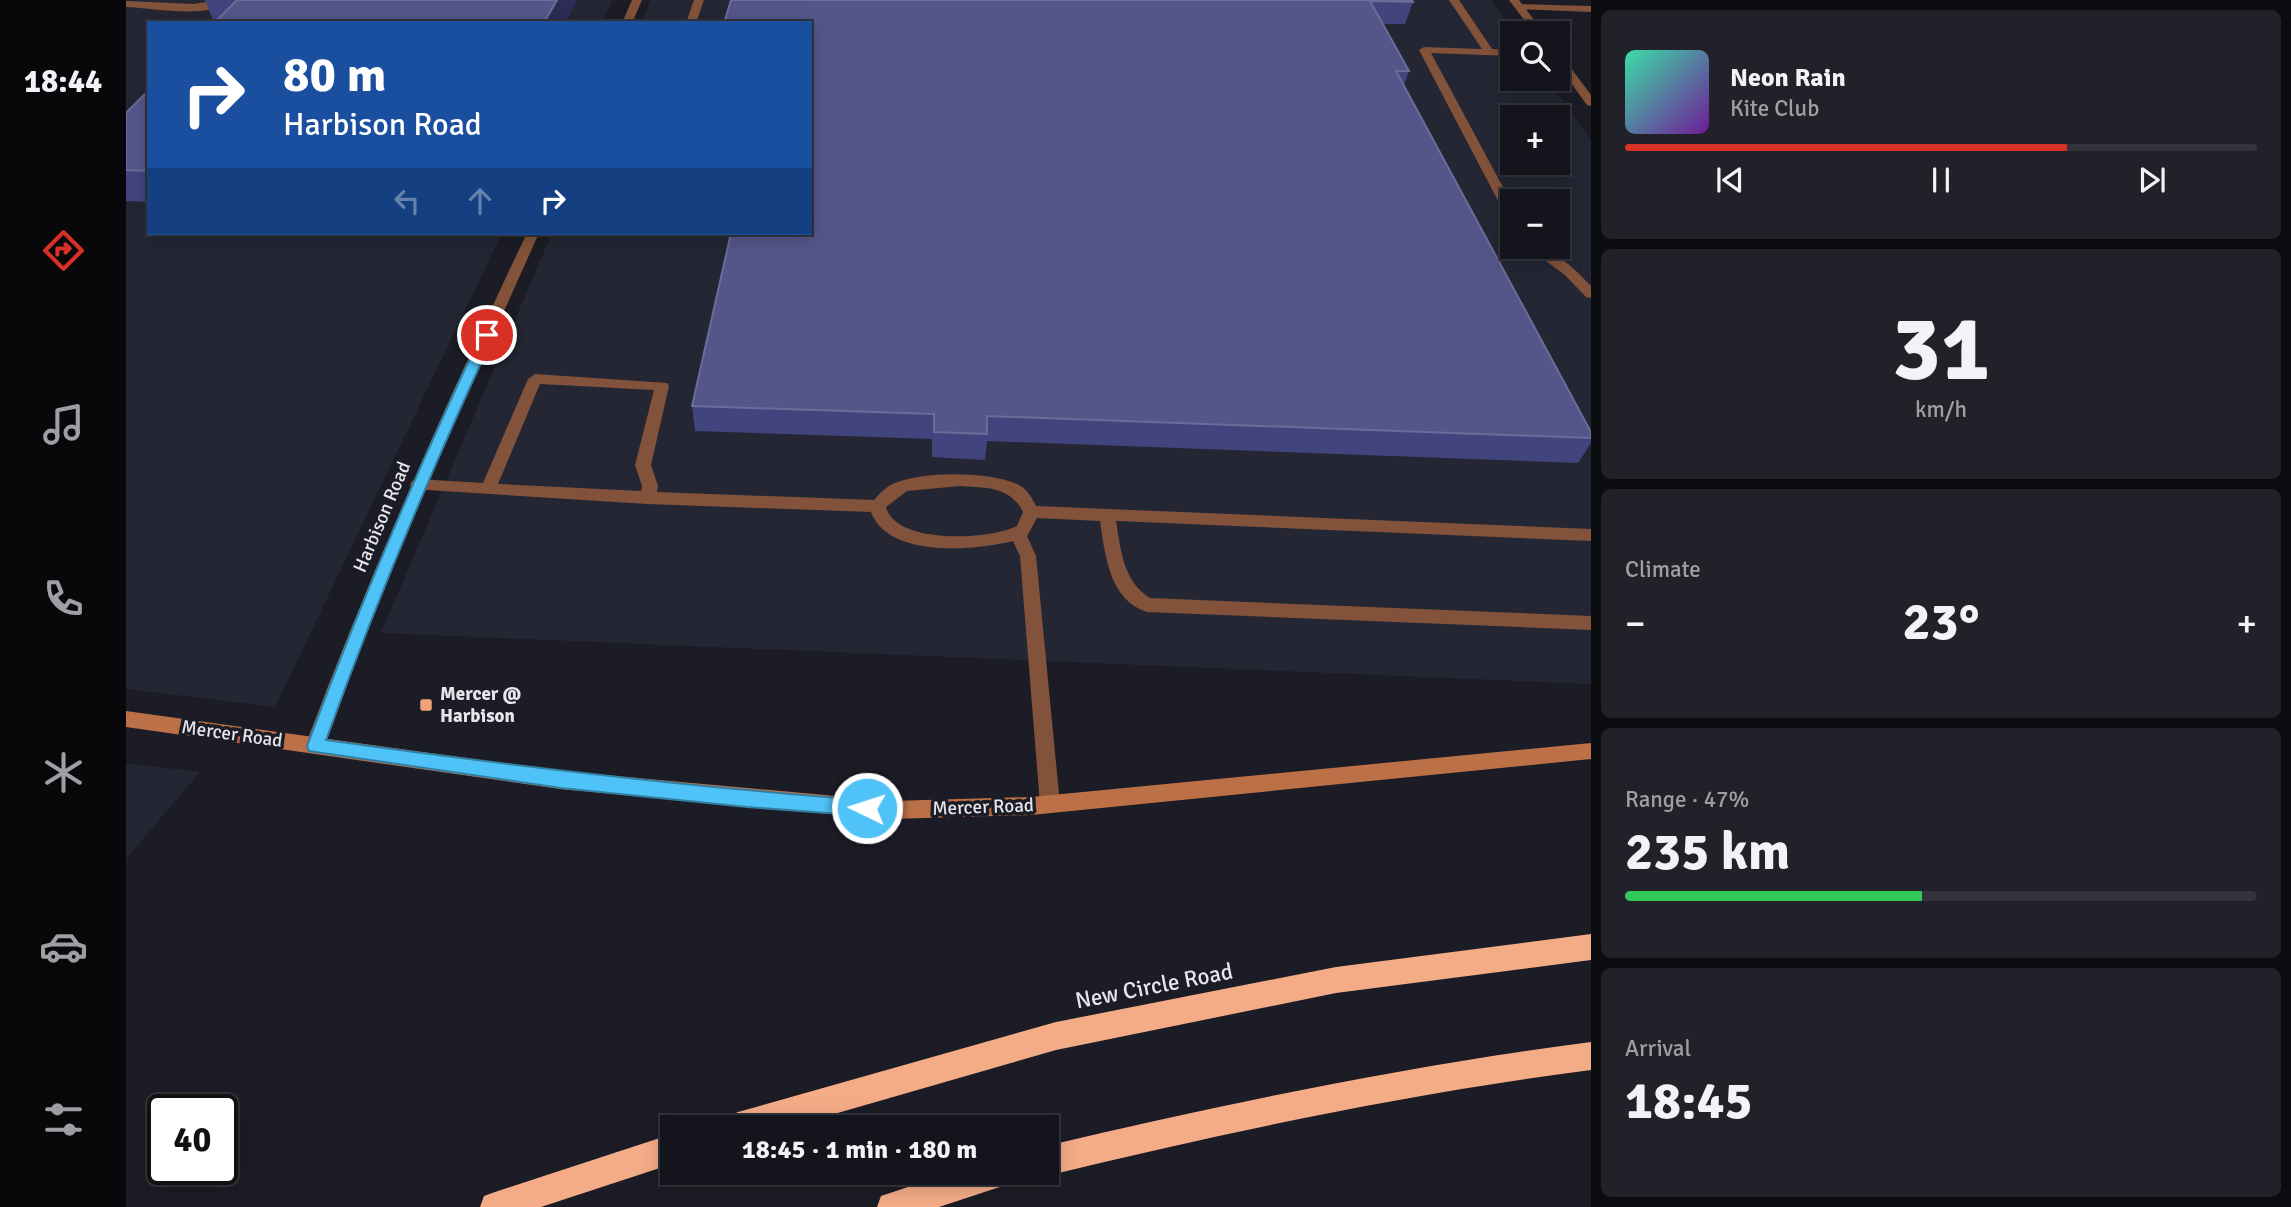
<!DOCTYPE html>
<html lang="en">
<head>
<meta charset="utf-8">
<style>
	body { margin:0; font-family:Signika,sans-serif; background:#212229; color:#f1f3f6; height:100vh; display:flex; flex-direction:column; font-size:26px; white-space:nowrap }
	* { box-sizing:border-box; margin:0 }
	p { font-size:23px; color:#9d9fa3 }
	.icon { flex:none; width:38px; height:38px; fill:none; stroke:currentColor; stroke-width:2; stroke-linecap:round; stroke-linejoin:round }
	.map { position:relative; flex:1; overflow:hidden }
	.sheet { display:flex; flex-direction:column; gap:10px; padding:10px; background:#0b0c0f; width:700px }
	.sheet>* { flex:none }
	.top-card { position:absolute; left:21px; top:21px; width:665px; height:214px; border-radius:0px; box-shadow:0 4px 18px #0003,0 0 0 2px #33343b; background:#1a4fa0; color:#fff; overflow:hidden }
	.tools { position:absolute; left:1374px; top:21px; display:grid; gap:14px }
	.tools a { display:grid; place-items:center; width:70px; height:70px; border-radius:0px; background:#14151c; box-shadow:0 4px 18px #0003,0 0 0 2px #33343b; font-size:35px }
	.speed { position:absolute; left:21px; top:1094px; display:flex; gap:14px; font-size:35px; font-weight:700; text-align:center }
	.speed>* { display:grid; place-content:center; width:91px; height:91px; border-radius:50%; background:#14151c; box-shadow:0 4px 18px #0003,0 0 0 2px #33343b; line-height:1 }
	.speed .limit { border:4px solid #111; border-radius:10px; background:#fff; color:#111 }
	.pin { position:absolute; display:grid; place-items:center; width:60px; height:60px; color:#fff; margin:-30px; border:4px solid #fff; border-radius:50%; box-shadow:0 2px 7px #0007 }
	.me { position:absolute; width:77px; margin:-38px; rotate:274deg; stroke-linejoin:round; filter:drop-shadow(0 0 5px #0008) }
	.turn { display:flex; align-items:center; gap:24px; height:147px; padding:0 21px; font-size:32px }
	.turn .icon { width:91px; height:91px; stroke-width:2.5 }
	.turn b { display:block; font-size:49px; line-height:60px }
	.lanes { display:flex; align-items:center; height:66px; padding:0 21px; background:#0003; justify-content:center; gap:35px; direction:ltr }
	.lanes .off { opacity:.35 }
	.big { font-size:52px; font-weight:700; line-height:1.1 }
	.sheet .widget { flex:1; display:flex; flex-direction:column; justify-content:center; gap:10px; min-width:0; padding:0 24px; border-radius:10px; background:#212229 }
	.sheet .dial { align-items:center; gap:0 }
	.dial b { font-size:91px; line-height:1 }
	.song { display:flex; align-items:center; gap:21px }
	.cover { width:84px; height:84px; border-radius:10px; background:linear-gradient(135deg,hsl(160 70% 55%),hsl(280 70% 35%)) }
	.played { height:7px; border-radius:4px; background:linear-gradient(90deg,#d93025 70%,#33343b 70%) }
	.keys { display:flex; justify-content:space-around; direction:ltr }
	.heat { display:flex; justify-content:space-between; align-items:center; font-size:38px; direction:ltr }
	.charge { height:10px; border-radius:5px; background:linear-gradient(90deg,#34c759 47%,#33343b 0) }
	.trip { position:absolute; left:534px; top:1115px; width:399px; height:70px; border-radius:0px; background:#14151c; box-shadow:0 4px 18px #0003,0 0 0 2px #33343b; font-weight:700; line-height:70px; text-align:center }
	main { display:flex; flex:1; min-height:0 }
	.tab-bar { display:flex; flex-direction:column; width:126px; justify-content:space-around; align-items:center; background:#08080b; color:#9d9fa3 }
	.tab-bar .icon { width:49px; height:49px }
	.tab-bar .on { color:#d93025 }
	.tab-bar b { font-size:32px; color:#f1f3f6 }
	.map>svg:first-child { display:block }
	.built { fill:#242634; fill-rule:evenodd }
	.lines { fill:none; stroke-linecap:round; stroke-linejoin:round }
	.lane { fill:#82533a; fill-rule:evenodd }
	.street { fill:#82533a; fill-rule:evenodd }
	.secondary { fill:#bc7047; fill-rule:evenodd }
	.highway { fill:#f4ac87; fill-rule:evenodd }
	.wall { fill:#42447e }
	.shaded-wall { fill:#2b2d56 }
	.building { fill:#54568a; stroke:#6a6c99; stroke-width:2 }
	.route { fill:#4fc3f7; stroke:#337fa1; stroke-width:2 }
	.poi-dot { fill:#f0a279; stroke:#1b1c25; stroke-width:2.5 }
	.labels { text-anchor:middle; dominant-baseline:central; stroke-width:7; stroke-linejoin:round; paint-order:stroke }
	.street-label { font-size:19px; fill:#e5e6ec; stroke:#1b1c25 }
	.poi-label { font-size:19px; font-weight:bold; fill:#e5e6ec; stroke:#1b1c25; text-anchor:start }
	.near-street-label { font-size:23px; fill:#e5e6ec; stroke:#1b1c25 }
</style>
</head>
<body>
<main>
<nav class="tab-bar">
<b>18:44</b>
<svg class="icon on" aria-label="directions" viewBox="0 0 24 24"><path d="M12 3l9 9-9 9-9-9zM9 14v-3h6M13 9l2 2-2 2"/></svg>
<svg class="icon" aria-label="music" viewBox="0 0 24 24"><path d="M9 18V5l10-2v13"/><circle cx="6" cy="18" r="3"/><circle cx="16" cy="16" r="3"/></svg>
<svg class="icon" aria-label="phone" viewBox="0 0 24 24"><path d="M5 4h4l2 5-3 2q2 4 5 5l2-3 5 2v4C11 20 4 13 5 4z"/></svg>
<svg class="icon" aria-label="climate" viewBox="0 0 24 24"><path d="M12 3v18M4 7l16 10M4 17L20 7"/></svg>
<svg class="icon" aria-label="car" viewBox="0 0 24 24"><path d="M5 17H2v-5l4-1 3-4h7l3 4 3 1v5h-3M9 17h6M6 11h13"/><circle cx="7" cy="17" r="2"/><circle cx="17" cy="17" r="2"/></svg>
<svg class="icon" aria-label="filters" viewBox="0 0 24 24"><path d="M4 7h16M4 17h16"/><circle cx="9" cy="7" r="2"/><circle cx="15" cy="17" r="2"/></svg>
</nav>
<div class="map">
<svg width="1465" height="1207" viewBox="0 0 1465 1207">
	<rect width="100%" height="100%" fill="#1b1c25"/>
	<g class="built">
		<path d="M0,0H487L476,23H23V233H376L149,707L0,689Z"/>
		<path d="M525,0H1365L1389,33H1386V79H1421L1465,140V684L255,633L426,233H684V23H515ZM1386,117H1432V163H1386ZM1386,201H1432V247H1386Z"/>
		<path d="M0,763L74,772L0,859Z"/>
	</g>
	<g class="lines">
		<g class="lane">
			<path d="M94,0H107C80,20 31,8 0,7V1L67,4Z"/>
			<path d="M568,0H578L570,23H560Z"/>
			<path d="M1323,0H1333L1366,49L1386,50V56L1305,53L1386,204V220L1380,216L1293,50L1298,47L1356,49Z"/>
			<path d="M1393,4L1465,6V12L1390,9V5Z"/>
			<path d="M1401,247C1427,247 1448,268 1465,286V298L1460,297L1439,275Z"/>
			<path d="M409,374L541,383L543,386L525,465L532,486L531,492L748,500C754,493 760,487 769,483C798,471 865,471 893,485C902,490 906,498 910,506L1465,529V541L990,521C995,551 997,581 1024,598L1465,616V630L1021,612C983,600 979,554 974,521L911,518L901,536L910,556L934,804L931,810L924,813L917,810L914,804L894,556L887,541C847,551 762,558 745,512L521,504L286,489L284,485L286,481L292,479L357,483L402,379ZM414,384L528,390L509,465L516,486L515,491L372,484ZM834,486C860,488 884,486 897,512L891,526C863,540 770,545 760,507L781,491Z"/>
		</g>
		<g class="street">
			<path d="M506,0H516L506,23H496Z"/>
			<path d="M1383,0H1393L1418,33H1408Z"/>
			<path d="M1432,55L1436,56L1465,95V106L1461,105L1432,65Z"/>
			<path d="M401,233H413L300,485L246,616L199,746L196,752L189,754L182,752L179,746C245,571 321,401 401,233Z"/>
		</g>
		<path class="secondary" d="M0,711L434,771L765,801L905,797L1465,743V759L905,815L765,819L434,789L0,727Z"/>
		<g class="highway">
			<path d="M1465,934V960L1210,993L930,1050L663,1127H597L602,1117L612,1112L930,1022L1210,967Z"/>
			<path d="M1465,1042V1070C1281,1094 1100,1132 920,1176L912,1172H920V1146C1101,1103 1281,1066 1465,1042Z"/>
			<path d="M546,1134V1164L415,1207H354L358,1196L369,1192Z"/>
			<path d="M827,1172H890L886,1183L813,1207H751L755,1196Z"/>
		</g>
	</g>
	<g class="wall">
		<path d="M79,0H451L439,23H88Z"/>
		<path d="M1286,0L1287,2L1279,24H1257L1283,71L1278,85L1465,438V443L1452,463L861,441L859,460L806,457V439L569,431L566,406L684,23Z"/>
		<path d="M23,90V202L0,201V113Z"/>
	</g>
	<path class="shaded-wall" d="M431,0H451L439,23H419V21Z"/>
	<g class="building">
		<path d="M111,0H431L419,21L374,20L372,23H88Z"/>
		<path d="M605,0H1286L1287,2L1244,1L1283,71H1270L1465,432V438L861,416V434L808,432V414L566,406L605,233H684V23H598Z"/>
		<path d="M23,90V171L0,170V113Z"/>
	</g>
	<path class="route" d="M361,331L368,335C306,468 250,602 200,740C380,765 560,787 741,800L747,802L750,808L747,814L741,816L621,807L435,788L183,751L181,746C233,606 291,470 355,335Z"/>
	<rect class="poi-dot" x="293" y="698" width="14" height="14" rx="3.5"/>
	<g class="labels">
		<g class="street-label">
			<text transform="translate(256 517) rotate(-67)">Harbison Road</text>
			<text transform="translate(106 734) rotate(8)">Mercer Road</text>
			<text transform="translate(857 807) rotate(-2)">Mercer Road</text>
		</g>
		<g class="poi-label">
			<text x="314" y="694">Mercer @<tspan x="314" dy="22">Harbison</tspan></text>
		</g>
		<g class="near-street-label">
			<text transform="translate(1028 986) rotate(-11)">New Circle Road</text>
		</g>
	</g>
</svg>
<div class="tools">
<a><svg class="icon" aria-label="search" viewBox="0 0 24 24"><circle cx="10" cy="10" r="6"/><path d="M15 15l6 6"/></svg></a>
<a>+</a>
<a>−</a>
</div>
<div class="speed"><div class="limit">40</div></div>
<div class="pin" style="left:361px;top:335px;background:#d93025"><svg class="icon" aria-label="arrive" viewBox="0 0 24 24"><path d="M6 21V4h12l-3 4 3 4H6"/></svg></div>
<svg class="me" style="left:741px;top:808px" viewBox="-20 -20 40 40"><circle r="17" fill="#4fc3f7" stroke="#fff" stroke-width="3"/><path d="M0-11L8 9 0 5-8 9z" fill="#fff"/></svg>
<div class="trip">18:45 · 1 min · 180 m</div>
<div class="top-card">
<div class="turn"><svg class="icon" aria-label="right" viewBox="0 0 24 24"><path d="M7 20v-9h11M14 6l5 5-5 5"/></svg><div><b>80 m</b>Harbison Road</div></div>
<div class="lanes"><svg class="icon off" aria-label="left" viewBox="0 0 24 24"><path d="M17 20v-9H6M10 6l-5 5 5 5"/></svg><svg class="icon off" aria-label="ahead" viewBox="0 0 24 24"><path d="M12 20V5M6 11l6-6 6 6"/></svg><svg class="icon" aria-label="right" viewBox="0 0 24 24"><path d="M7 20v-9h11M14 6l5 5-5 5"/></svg></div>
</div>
</div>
<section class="sheet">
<div class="widget">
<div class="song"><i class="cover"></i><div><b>Neon Rain</b><p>Kite Club</p></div></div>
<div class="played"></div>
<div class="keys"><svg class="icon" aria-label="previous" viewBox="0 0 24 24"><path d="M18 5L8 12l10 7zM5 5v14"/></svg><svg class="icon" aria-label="pause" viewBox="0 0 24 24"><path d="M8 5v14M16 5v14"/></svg><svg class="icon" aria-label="next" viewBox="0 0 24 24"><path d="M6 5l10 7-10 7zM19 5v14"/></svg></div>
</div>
<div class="widget dial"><b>31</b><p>km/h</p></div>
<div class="widget"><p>Climate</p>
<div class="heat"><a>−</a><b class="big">23°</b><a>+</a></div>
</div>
<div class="widget"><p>Range · 47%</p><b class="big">235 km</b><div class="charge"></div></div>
<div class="widget"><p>Arrival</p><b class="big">18:45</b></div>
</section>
</main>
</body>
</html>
